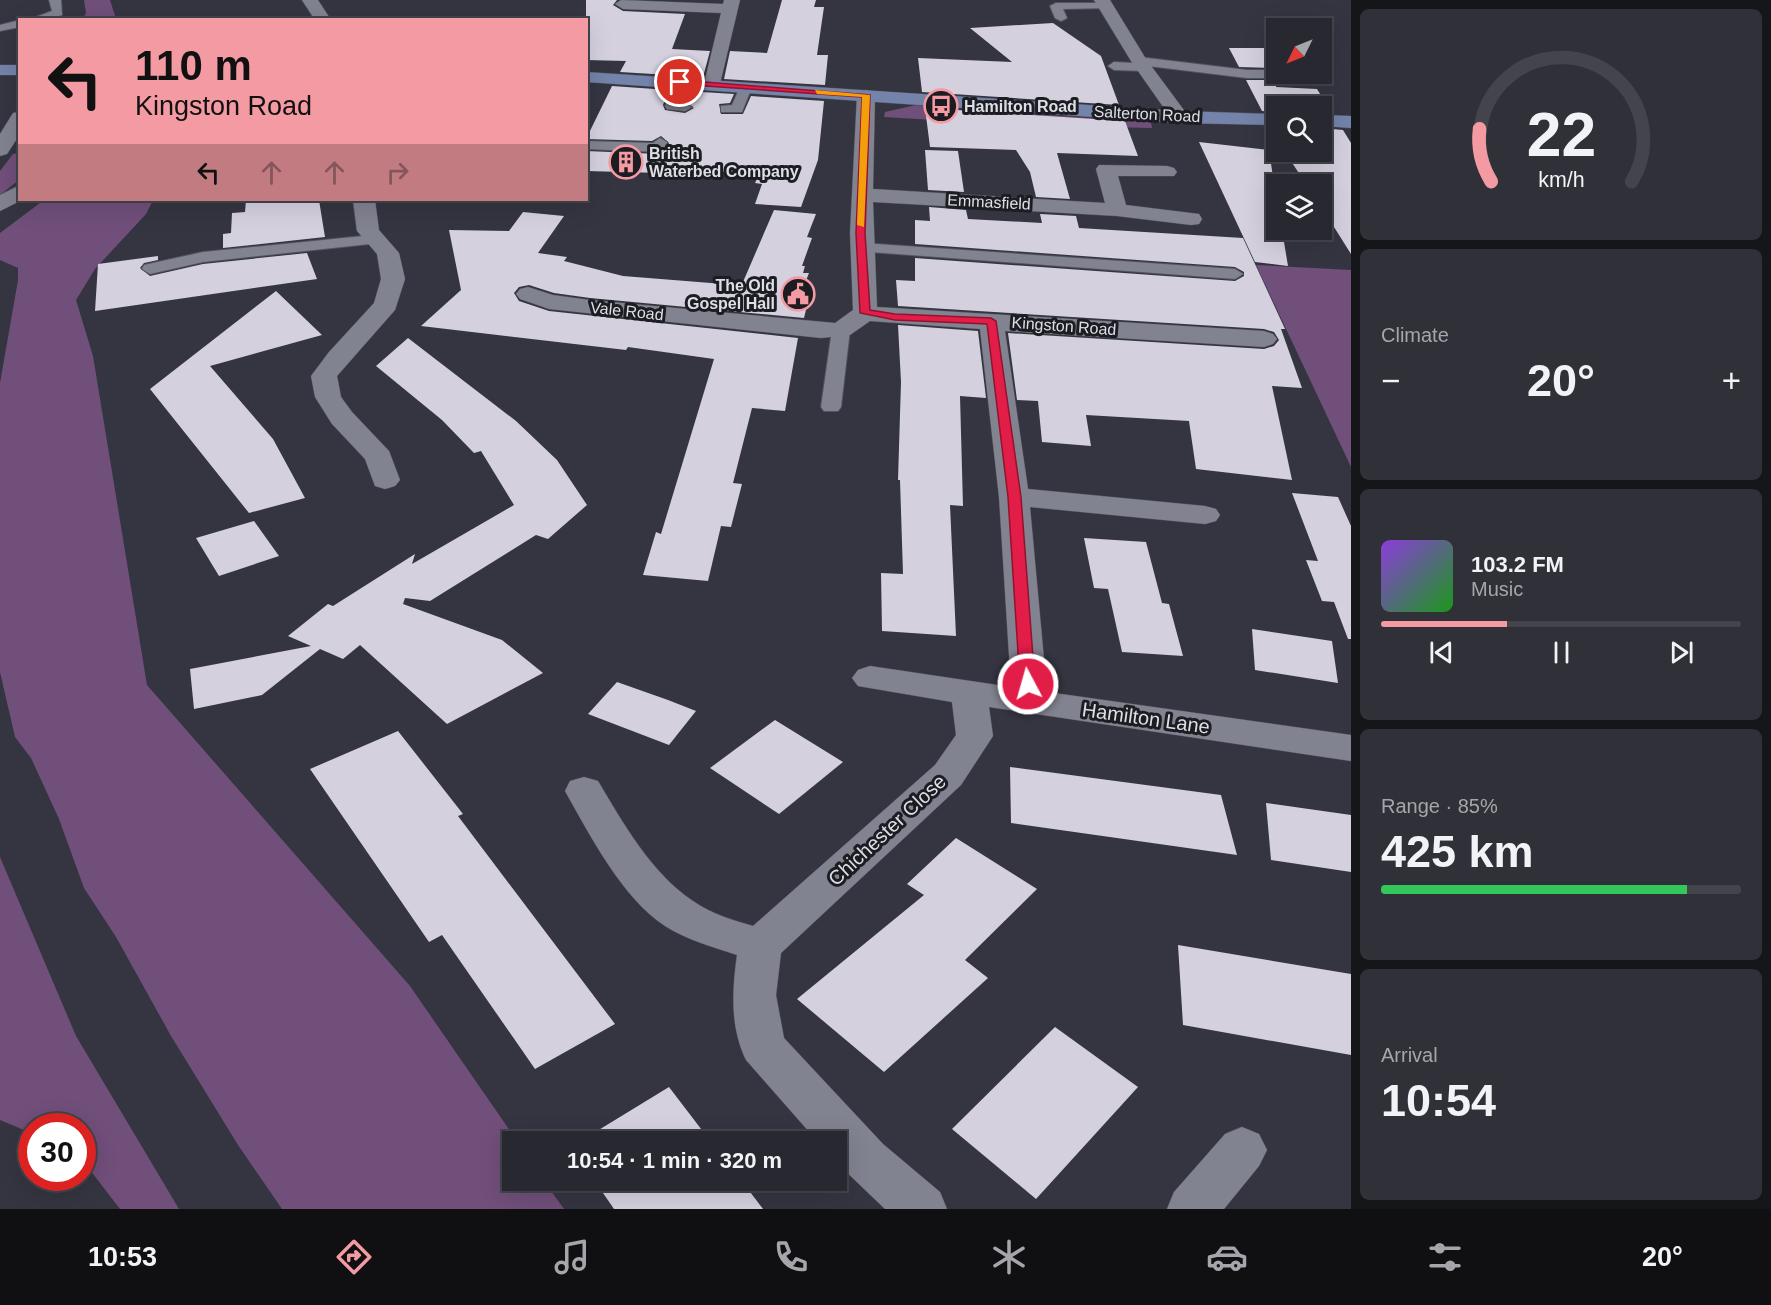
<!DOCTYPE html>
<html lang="en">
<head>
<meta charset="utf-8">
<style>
	body { margin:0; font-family:Arial,sans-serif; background:#2f3038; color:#f1f3f6; height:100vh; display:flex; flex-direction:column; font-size:22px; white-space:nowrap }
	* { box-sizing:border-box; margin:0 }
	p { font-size:20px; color:#a4a6ab }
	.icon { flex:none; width:33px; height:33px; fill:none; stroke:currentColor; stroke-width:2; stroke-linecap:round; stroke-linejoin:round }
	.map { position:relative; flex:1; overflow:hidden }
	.panel { display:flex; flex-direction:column; gap:9px; padding:9px; background:#15161a; width:420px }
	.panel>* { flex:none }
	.guide { position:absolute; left:18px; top:18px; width:570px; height:183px; border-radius:0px; box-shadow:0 6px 24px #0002,0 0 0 2px #43444c; background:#f49aa3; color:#111; overflow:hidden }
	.needle { width:39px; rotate:227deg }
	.controls { position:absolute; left:1266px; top:18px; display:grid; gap:12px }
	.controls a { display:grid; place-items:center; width:66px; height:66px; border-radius:0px; background:#272830; box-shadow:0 6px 24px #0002,0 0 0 2px #43444c; font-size:30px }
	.speed { position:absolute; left:18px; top:1113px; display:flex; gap:12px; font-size:30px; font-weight:700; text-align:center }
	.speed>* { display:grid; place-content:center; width:78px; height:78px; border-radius:50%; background:#272830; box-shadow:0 6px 24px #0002,0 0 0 2px #43444c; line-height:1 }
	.speed .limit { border:9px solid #d22; background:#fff; color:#111 }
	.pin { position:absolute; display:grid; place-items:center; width:51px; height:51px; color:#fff; margin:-26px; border:3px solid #fff; border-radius:50%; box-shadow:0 2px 6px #0007 }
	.me { position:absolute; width:66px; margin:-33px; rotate:354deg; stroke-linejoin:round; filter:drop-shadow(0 0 4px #0008) }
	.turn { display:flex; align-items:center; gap:21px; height:126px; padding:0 18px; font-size:27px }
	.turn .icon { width:78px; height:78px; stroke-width:2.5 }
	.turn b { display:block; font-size:42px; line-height:51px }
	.lanes { display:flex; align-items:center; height:57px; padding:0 18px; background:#0003; justify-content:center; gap:30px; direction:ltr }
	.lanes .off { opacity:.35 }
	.big { font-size:45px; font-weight:800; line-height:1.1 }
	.panel .widget { flex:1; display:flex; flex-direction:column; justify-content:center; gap:9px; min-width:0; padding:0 21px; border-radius:9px; background:#2f3038 }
	.panel .dial { align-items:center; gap:0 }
	.dial svg { height:156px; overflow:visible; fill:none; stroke:#43444c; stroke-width:7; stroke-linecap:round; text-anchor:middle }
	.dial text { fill:#f1f3f6; stroke:none }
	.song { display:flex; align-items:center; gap:18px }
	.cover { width:72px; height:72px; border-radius:9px; background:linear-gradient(135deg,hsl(270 70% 55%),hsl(120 70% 35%)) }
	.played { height:6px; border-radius:3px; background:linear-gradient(90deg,#f49aa3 35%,#43444c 35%) }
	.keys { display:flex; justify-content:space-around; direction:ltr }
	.heat { display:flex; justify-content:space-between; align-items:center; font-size:33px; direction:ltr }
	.charge { height:9px; border-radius:4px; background:linear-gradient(90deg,#34c759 85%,#43444c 0) }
	.trip { position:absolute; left:502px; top:1131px; width:345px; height:60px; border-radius:0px; background:#272830; box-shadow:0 6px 24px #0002,0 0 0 2px #43444c; font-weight:800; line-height:60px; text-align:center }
	.tabs { display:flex; height:96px; justify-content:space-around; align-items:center; background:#101013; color:#a4a6ab }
	.tabs .icon { width:42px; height:42px }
	.tabs .on { color:#f49aa3 }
	.tabs b { font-size:27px; color:#f1f3f6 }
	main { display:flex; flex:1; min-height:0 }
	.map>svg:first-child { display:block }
	.green { fill:#704f7a }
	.building { fill:#d4d0de }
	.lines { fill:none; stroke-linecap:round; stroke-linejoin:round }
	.service-casing { stroke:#52535c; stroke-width:2 }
	.minor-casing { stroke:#52535c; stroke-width:1 }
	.tertiary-casing { stroke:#52535c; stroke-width:1 }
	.secondary-casing { stroke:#52535c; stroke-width:1 }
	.service { fill:#828390; fill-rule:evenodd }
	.minor { fill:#828390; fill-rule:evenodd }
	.tertiary { fill:#828390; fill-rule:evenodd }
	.secondary { fill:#7383a9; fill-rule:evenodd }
	.route { fill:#e11d48; stroke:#92132f; stroke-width:1.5 }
	.slow { fill:#f59e0b }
	.labels { text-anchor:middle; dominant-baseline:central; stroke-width:6; stroke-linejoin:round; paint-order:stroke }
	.far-poi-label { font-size:16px; font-weight:bold; fill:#dedfe6; stroke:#1c1d22; text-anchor:start }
	.far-street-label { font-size:16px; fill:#dedfe6; stroke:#1c1d22 }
	.street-label { font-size:20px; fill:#dedfe6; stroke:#1c1d22 }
</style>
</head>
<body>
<main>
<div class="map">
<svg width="1351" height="1209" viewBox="0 0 1351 1209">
	<rect width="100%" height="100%" fill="#343540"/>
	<g class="green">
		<path d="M84,0H110L116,19H83L86,13Z"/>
		<path d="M916,105L994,114L1002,112L1151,122L1152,128L1017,125L884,117L885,112Z"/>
		<path d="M19,153V180L0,195V171L13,154Z"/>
		<path d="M44,200H153L146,214L95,269L76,300L93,356L147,685L410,986L517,1141L513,1142V1180L544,1181L564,1209H282L238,1145L171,1036L116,937L84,888L59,819L31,758L15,737L0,672V383L18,280V268L0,260V233Z"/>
		<path d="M1256,265L1351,270V467Z"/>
		<path d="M0,857L76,1036L179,1209H120L83,1161L82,1126H32L31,1133L0,1120Z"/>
	</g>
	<g class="building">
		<path d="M586,0H617L613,5L623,11L685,14L672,49L710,51L703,77L620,72L626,61L586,60Z"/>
		<path d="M782,0H816L814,7H824L817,55H828L825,85L724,79L730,51L767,53Z"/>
		<path d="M1053,23L1101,56L1119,105L922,92L918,58L1012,62L970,28Z"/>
		<path d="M1229,48H1276V68L1239,67Z"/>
		<path d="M1246,80H1276V87L1317,89L1332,113H1322V106H1276V112L1262,111Z"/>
		<path d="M612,86L669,90L663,105L665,110L685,113L694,108L683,102L686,91L734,94L730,103L719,104L721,114H743L751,96L824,101L818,160L801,207L755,204L762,184L755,183L759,175L664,167L662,173L586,171V151L659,154L666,152L669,143L661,136L652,141L586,139Z"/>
		<path d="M925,108L1125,121L1138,156L1057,153L1070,199L1036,197L1030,172L1016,150L930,147Z"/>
		<path d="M1322,128L1343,130L1351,143V254L1322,208V184H1306L1285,152H1322Z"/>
		<path d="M1199,142L1269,150L1276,197V230H1282L1288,266L1255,262Z"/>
		<path d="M925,150L958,151L964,192L928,190Z"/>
		<path d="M246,200H319L325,237L223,248V234L231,233L232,213L245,212Z"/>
		<path d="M929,207L966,210L968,219L1042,223L1040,214L1076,216L1079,228L1243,238L1285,329H1281L1302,388L1272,386L1292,480L1196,469L1189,421L1086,415L1091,446L1042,442L1038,401L1017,400L1008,333L1264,349L1274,346L1279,340L1274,332L1264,329L898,306L896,280L915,281V258L1235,281L1244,276V272L1235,267L915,244V220L930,221Z"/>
		<path d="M774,210L816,214L807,237L812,238L802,266H805L803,273H809L803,288L811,289L804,318L590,298L554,293L529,285L519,287L514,293L519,301L549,311L798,338L785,411L752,408L733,483L742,484L731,527L721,526L708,581L643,575L656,532L661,534L714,359L628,347L626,350L421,326L461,290L449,230L509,231L523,212L564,216L538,253L567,257L564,261L623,276L736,285L737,281L743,282Z"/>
		<path d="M307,253L317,279L95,311L98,264L158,256V260L144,263L140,268L150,276L203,264Z"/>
		<path d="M276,291L322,335L210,366L273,439L305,498L249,513L150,389Z"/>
		<path d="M898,325L978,331L986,398L960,396L963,506L950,505L956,636L882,631L881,573L903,574L900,480H898L901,382Z"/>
		<path d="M408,338L516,421L557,460L587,505L548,539L536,535L430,601L405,598L403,604L502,640L543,673L447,724L360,645L343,659L320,649L262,695L194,709L190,669L311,646L288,636L328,604L333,606L415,554L412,564L514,505L481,451L474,453L442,420L376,366Z"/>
		<path d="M1292,493L1338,497L1351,526V639H1348L1334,602L1322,601L1306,560L1318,561Z"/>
		<path d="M254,521L279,556L219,576L196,538Z"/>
		<path d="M1084,538L1146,542L1162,603L1169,604L1183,656L1122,652L1108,589L1094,588Z"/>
		<path d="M1252,629L1332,641L1338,683L1255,670Z"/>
		<path d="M617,682L668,700L696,711L669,745L588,714Z"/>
		<path d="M775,720L843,762L779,814L710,768Z"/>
		<path d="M398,731L463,814L458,816L615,1024L535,1069L442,935L429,942L310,769Z"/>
		<path d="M1010,767L1221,795L1237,855L1011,823Z"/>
		<path d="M1266,803L1351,815V872L1271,860Z"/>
		<path d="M956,838L1037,889L965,960L988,978L884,1072L797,999L924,895L907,884Z"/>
		<path d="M1178,945L1351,974V1055L1183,1025Z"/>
		<path d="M1055,1027L1138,1087L1036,1199L952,1129Z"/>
		<path d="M669,1087L711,1142H579Z"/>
		<path d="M594,1180H741L763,1209H614Z"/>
	</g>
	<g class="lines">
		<g class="service-casing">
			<g id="service">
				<path d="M49,0H61L62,15L47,20H28L52,11Z"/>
				<path d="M1106,3L1110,4V8L1063,9L1067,18L1061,21L1055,18L1050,6L1056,3Z"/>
				<path d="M20,20V27L0,31V25Z"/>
				<path d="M1139,57L1247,70H1276V74H1306L1300,78H1247L1148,66L1147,70L1143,71L1114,70L1108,66L1114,62L1134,63L1135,58Z"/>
				<path d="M680,78L686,82L680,103L692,107L685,111L667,109L665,106L674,82Z"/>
				<path d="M746,83L752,87L742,112H721V106L732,105L740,87Z"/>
				<path d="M660,138L667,142L664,151L659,152L586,149V141L653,143Z"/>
				<path d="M373,235L379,237L381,240L379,243L203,262L150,274L142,269L144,265L203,252Z"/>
				<path d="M862,243L1235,269L1243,274L1235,279L856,251L854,248Z"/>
				<path d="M841,325L850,330L841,407L838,411H824L821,407L832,330Z"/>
			</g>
		</g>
		<g class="minor-casing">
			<g id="minor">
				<path d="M302,0H318L331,20H315Z"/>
				<path d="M621,0L723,4L724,0H740L719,88H707L704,84L721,13L623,9L615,4Z"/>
				<path d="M1094,0H1110L1146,59L1189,117L1187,121H1173L1131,61Z"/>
				<path d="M866,90L875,95L873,189L1105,203L1096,169L1099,165L1167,166L1174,168L1177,172L1174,176H1118L1126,205L1191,213L1199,214L1202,219L1199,224L1191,225L1117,216L873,202L877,307L1264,331L1273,334L1277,339L1273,344L1264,347L1005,331L1028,489L1205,506L1216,509L1220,515L1216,521L1205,524L1030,507L1047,692L1351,735V761L989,707L993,736L961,785L781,953L776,995L784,1038L883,1144L940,1192L947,1209H885L837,1163V1142H818L746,1060C730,1027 732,991 737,955C713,947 687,940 665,926C622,898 590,835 565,791L570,781L584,777L598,781C623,823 651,873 693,901C711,914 733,920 753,926L935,765L956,735L952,702L858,686L852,678L858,670L870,666L1011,687L999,497L980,329L870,321L850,335L821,338L549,309L520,299L516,294L520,289L528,287L553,295L590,300L835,323L853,310L850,233L857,95Z"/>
				<path d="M20,112V134L7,154L0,156V134L13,113Z"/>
				<path d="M353,200H375L379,230L399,253L405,279L395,310L337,376L341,397L352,412L389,451L400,480L395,486L385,489L375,486L365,459L332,424L315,397L311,376L329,352L374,303L381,279L377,254L357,231Z"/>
				<path d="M1242,1127L1259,1134L1267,1150L1259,1166L1224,1209H1167L1174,1192L1225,1134Z"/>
			</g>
		</g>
		<g class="tertiary-casing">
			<path id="tertiary" d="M20,185L22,200L0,211V195Z"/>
		</g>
		<g class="secondary-casing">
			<g id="secondary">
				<rect x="0" y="65" width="20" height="10"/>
				<path d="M586,72L1180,111L1276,114V125L1180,123L586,82Z"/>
				<path d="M1322,115L1351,116V128L1322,126Z"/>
			</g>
		</g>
		<use href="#service" class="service"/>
		<use href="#minor" class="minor"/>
		<use href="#tertiary" class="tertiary"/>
		<use href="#secondary" class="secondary"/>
	</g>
	<path class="route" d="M680,80L870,95L865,233L870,310L895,314L991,318L996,321L1021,497L1035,684L1033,687L1028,689L1020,684L1008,497L987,324L895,320L860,313L856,233L862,97L677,84Z"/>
	<path class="slow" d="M815,90L870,95L864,227L857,225L862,97L817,94Z"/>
	<defs>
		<g id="bus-ring" transform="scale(1.725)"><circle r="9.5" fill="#1c1d22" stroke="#f49aa3" stroke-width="1.5"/><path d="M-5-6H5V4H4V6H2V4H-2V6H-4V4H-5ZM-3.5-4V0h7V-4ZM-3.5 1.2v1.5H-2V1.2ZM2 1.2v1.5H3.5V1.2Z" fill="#f49aa3"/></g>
		<g id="building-ring" transform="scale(1.725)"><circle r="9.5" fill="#1c1d22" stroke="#f49aa3" stroke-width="1.5"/><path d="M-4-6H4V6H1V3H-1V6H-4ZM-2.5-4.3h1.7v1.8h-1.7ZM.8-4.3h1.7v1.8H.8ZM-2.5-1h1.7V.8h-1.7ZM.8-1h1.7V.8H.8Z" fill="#f49aa3"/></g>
		<g id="civic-ring" transform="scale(1.725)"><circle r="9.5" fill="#1c1d22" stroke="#f49aa3" stroke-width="1.5"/><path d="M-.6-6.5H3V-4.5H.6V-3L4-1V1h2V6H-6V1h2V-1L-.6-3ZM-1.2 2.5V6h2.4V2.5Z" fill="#f49aa3"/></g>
	</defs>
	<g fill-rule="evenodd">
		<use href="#bus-ring" x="941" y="106"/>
		<use href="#building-ring" x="626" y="162"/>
		<use href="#civic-ring" x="798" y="294"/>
	</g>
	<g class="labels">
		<g class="far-poi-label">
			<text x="964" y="106">Hamilton Road</text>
			<text x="649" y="153">British<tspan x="649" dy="18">Waterbed Company</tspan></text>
			<text x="775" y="285" text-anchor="end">The Old<tspan x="775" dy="18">Gospel Hall</tspan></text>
		</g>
		<g class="far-street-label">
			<text transform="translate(1147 114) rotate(3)">Salterton Road</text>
			<text transform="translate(989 202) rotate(3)">Emmasfield</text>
			<text transform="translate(627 311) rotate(6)">Vale Road</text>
			<text transform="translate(1064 326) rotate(4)">Kingston Road</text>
		</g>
		<g class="street-label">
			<text transform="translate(1146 718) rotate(8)">Hamilton Lane</text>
			<text transform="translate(887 830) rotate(-43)">Chichester Close</text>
		</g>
	</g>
</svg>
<div class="controls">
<a><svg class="needle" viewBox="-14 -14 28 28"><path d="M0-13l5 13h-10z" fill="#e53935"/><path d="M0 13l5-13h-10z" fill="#a4a6ab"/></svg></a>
<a><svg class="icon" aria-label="search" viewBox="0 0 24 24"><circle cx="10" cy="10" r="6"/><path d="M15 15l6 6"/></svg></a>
<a><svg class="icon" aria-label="layers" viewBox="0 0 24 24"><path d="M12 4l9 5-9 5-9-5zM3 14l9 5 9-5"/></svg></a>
</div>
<div class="speed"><div class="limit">30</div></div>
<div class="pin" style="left:680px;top:82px;background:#d93025"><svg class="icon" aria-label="arrive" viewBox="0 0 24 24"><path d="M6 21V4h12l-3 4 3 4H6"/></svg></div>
<svg class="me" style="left:1028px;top:684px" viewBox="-20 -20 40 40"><circle r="17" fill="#e11d48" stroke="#fff" stroke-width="3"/><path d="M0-11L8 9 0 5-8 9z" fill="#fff"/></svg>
<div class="trip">10:54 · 1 min · 320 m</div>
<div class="guide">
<div class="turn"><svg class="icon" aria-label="left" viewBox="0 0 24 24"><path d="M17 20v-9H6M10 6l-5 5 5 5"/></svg><div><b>110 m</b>Kingston Road</div></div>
<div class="lanes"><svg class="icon" aria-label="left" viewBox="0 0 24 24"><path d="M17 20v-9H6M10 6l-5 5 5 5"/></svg><svg class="icon off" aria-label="ahead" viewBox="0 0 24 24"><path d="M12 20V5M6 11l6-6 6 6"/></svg><svg class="icon off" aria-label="ahead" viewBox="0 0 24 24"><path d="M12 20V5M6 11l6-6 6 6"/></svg><svg class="icon off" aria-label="right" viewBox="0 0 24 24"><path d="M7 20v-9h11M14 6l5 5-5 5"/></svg></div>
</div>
</div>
<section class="panel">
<div class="widget dial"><svg viewBox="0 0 100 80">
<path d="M14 69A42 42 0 1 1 86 69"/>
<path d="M14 69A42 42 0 0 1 8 42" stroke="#f49aa3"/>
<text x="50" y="56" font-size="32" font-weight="700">22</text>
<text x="50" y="72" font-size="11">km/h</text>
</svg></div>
<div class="widget"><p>Climate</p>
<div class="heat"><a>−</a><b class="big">20°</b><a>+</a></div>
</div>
<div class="widget">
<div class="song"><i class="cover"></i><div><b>103.2 FM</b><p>Music</p></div></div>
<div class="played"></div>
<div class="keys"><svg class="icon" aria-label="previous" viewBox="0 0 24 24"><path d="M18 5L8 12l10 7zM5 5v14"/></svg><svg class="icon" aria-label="pause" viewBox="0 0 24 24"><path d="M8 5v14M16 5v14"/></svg><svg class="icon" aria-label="next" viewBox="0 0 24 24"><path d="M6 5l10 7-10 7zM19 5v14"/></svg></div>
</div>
<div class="widget"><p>Range · 85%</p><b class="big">425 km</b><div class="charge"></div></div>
<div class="widget"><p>Arrival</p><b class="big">10:54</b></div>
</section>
</main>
<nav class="tabs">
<b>10:53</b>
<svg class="icon on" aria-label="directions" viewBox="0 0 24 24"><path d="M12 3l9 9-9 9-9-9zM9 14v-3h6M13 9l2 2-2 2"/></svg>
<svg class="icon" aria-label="music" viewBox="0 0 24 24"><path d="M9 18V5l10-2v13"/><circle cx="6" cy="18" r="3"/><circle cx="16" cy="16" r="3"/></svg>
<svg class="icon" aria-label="phone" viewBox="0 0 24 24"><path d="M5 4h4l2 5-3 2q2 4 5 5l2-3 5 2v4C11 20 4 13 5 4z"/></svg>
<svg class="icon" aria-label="climate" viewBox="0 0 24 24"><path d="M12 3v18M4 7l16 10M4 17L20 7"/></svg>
<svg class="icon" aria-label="car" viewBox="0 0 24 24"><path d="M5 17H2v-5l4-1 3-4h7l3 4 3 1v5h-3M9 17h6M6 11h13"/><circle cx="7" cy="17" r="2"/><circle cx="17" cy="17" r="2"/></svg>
<svg class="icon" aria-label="filters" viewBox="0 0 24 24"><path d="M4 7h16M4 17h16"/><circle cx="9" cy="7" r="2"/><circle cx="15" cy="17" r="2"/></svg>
<b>20°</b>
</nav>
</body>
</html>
